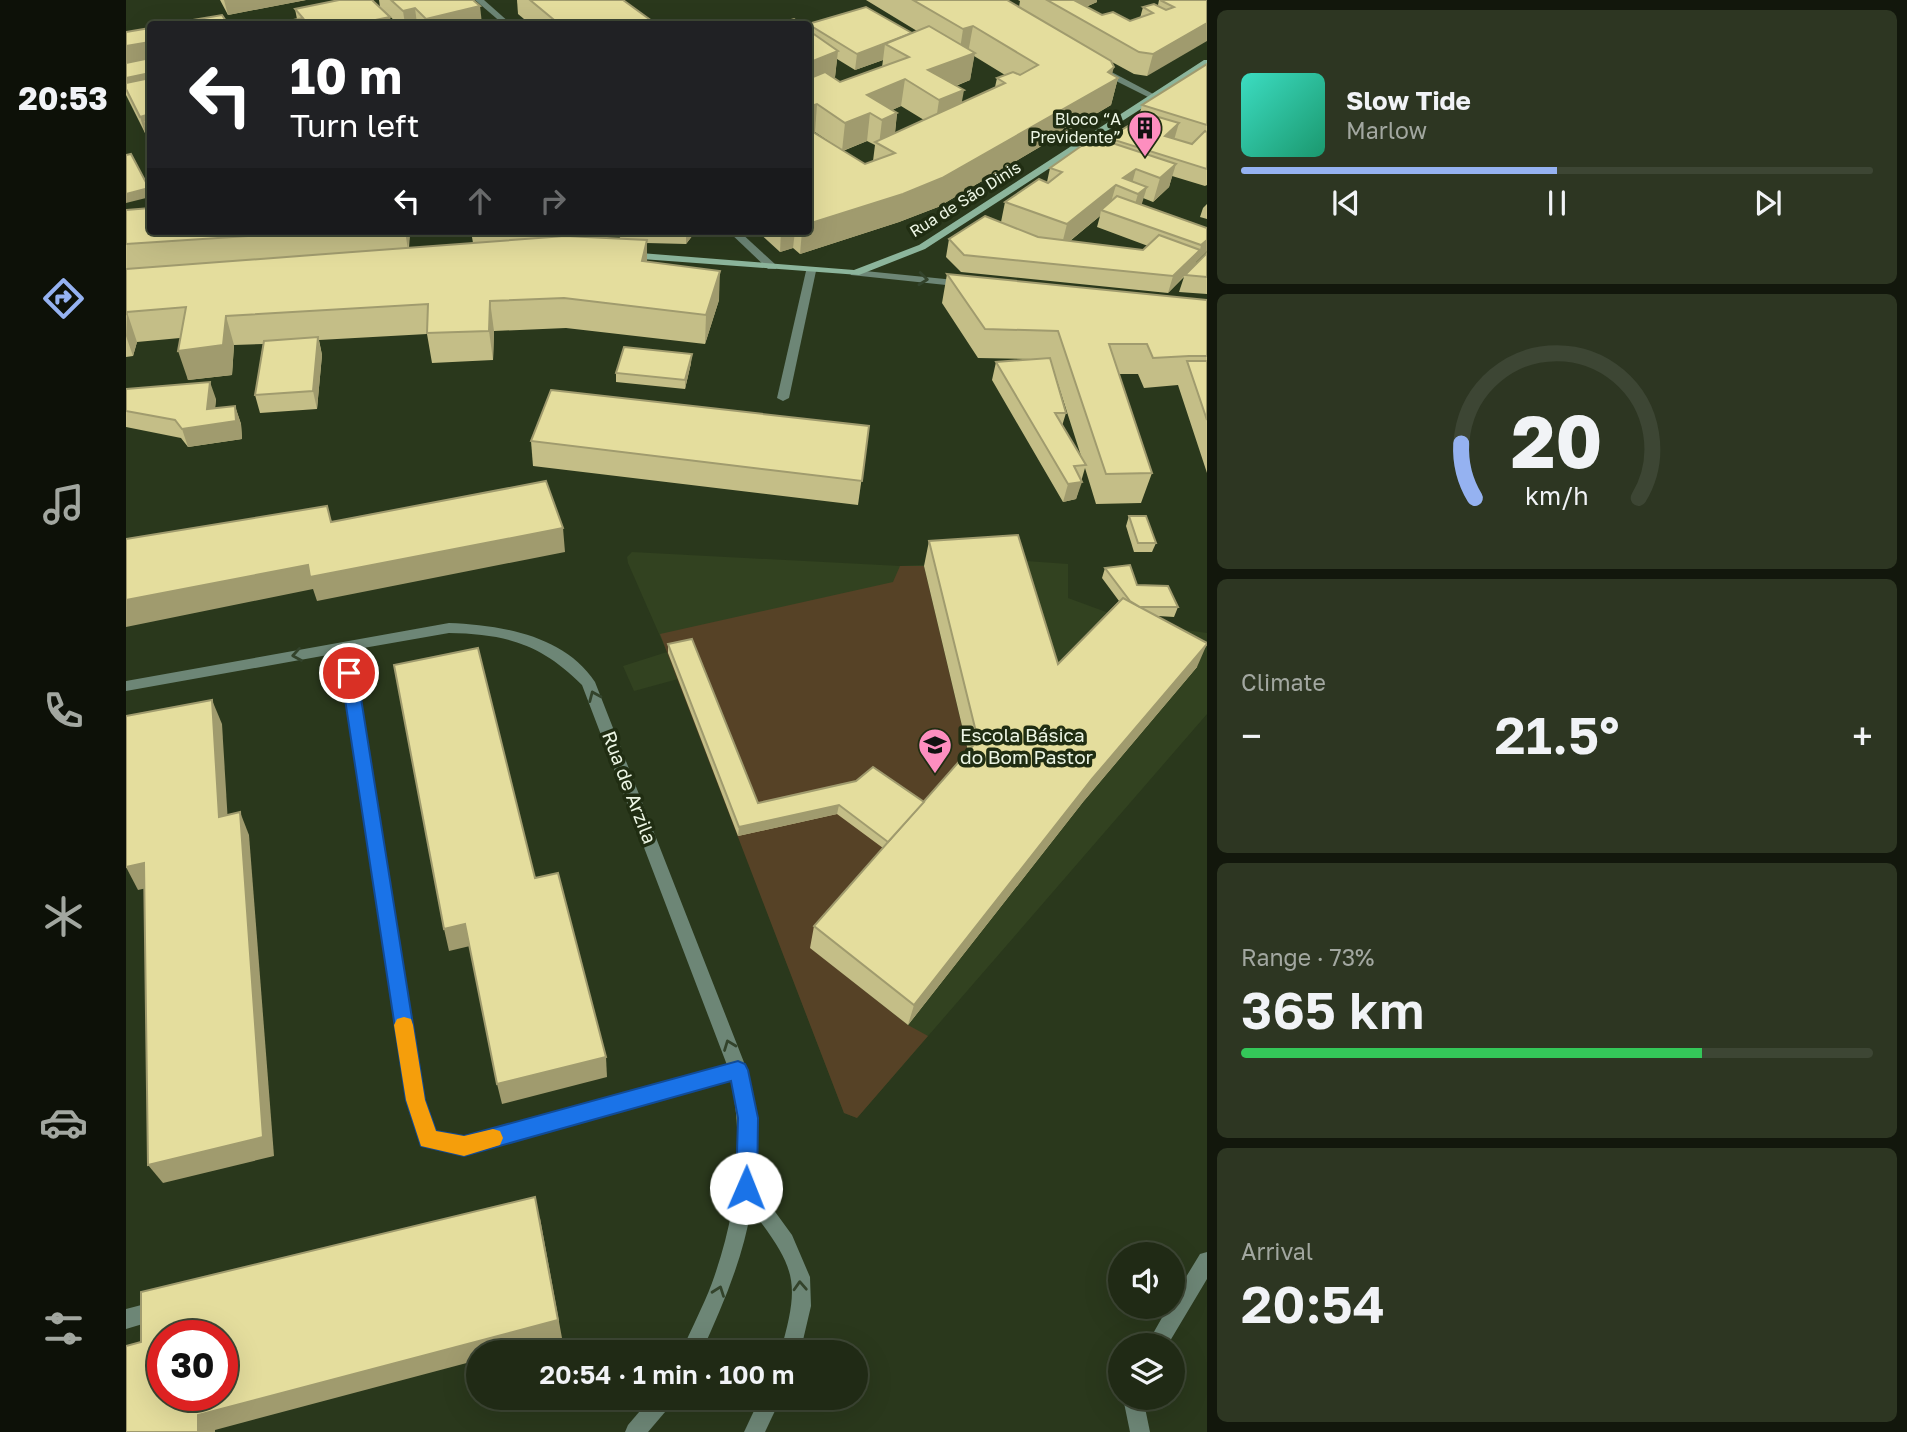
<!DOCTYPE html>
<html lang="en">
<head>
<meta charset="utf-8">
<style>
	body { margin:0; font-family:"Golos Text",sans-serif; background:#2d3622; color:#f1f3f6; height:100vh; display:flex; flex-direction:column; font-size:26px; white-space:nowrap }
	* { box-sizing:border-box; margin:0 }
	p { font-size:23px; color:#a2a7a0 }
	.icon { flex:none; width:38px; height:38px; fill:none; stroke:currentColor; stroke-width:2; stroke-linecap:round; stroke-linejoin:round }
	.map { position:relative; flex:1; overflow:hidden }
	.sheet { display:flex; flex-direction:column; gap:10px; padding:10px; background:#12170c; width:700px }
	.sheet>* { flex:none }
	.top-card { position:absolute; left:21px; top:21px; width:665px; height:214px; border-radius:7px; box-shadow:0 7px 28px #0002,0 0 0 2px #3d4634; background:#202124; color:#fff; overflow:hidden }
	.fabs { position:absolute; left:982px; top:1242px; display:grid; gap:14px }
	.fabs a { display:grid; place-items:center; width:77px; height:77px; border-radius:50%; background:#202a15; box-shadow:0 7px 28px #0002,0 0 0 2px #3d4634; font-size:35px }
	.speed { position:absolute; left:21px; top:1320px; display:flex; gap:14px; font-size:35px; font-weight:700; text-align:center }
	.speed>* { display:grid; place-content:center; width:91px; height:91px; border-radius:50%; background:#202a15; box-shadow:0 7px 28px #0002,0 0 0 2px #3d4634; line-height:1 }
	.speed .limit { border:10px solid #d22; background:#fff; color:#111 }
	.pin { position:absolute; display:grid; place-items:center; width:60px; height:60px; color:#fff; margin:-30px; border:4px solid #fff; border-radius:50%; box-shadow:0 2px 7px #0007 }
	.me { position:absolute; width:77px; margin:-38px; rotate:1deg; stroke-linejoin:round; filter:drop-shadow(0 0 5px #0008) }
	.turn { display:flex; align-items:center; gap:24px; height:147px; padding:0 28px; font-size:32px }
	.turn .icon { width:91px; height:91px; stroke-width:2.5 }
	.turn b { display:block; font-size:49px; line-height:60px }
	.lanes { display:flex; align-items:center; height:66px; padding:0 28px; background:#0003; justify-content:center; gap:35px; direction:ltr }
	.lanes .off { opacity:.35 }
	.big { font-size:52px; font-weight:600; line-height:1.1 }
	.sheet .tile { flex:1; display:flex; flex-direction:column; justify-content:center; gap:10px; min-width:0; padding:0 24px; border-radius:10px; background:#2d3622 }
	.sheet .dial { align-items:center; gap:0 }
	.dial svg { height:182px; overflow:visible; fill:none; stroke:#3d4634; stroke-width:7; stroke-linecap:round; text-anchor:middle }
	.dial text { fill:#f1f3f6; stroke:none }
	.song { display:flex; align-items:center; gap:21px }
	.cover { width:84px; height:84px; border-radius:10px; background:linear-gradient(135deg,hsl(170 70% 55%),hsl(160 70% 35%)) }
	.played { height:7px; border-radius:4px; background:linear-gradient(90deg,#95b2f1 50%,#3d4634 50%) }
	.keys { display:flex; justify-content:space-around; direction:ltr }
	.heat { display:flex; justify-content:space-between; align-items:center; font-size:38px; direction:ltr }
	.charge { height:10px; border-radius:5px; background:linear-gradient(90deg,#34c759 73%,#3d4634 0) }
	.trip { position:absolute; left:340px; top:1340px; width:402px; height:70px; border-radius:35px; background:#202a15; box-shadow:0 7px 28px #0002,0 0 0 2px #3d4634; font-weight:600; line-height:70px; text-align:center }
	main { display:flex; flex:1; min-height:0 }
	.dock { display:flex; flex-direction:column; width:126px; justify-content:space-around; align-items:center; background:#0d1108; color:#a2a7a0 }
	.dock .icon { width:49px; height:49px }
	.dock .active { color:#95b2f1 }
	.dock b { font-size:32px; color:#f1f3f6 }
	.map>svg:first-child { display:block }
	.built { fill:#324220 }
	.green { fill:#564226 }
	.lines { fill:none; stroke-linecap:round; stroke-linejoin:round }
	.lane { fill:#6d8676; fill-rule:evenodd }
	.street { fill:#6d8676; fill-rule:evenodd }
	.secondary { fill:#8cb59c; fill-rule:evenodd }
	.wall { fill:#c4be87; fill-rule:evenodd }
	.shaded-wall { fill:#a09b6e }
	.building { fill:#e4dd9d; stroke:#a09b6e; stroke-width:2; fill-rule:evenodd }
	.oneway { stroke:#33432b }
	.route { fill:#1a73e8; stroke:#114b97; stroke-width:2 }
	.slow { fill:#f59e0b }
	.labels { text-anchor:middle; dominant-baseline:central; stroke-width:7; stroke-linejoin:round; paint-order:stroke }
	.far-poi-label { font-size:16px; fill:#edf6e5; stroke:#202d12; text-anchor:end }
	.far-street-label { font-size:16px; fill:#edf6e5; stroke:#202d12 }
	.poi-label { font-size:19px; fill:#edf6e5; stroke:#202d12; text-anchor:start }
	.street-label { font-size:19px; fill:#edf6e5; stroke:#202d12 }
</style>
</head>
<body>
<main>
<nav class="dock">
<b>20:53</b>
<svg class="icon active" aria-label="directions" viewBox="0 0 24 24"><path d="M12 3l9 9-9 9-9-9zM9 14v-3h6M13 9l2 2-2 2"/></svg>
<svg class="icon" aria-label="music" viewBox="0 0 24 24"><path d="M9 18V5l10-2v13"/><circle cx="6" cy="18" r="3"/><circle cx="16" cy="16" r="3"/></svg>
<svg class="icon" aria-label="phone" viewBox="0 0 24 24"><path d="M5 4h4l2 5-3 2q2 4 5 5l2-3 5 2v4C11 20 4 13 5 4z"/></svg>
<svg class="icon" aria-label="climate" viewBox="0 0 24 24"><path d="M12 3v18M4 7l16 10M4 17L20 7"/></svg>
<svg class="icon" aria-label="car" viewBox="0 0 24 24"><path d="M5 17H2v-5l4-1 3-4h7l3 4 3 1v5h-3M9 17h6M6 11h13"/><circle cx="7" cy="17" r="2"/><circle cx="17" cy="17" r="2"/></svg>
<svg class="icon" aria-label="filters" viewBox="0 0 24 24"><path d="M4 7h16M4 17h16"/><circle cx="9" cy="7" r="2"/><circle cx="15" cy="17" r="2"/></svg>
</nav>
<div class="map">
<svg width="1081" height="1432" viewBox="0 0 1081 1432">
	<rect width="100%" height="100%" fill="#2a381c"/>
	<path class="built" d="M506,552L774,566L885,560L942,564V598L1010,623L1081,633V714L731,1118L718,1113L552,679L508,691L497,666L541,652L502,563L501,557Z"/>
	<path class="green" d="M774,566H798L845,764L685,948L782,1025L802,1036L731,1118L718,1113L534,634L767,582Z"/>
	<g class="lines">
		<g class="lane">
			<path d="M1081,1252V1279L1041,1346H1020L1042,1307H1046V1300L1074,1254Z"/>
			<path d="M997,1398H1017L1024,1432H1004Z"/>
		</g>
		<g class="street">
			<path d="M349,0H358L385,24H377Z"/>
			<path d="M972,68H978L1031,96L1024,98L972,72Z"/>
			<path d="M602,231H613L650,265V269H642Z"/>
			<path d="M685,268L690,271L663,398L657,401L651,398L680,271Z"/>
			<path d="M729,270L839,281L844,284L839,287L725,275L724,273Z"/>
			<path d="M323,623C374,625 438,635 469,682L621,1070L628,1107L631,1144L629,1184L666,1235L684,1277L685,1306L674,1353H654C675,1280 670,1269 625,1209C617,1259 596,1307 575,1353H555C565,1329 577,1307 586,1283C610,1216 619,1150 605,1080L338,1155L296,1145L280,1100L213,653L0,691V681ZM323,633C380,634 415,644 456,685L601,1065L338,1137L308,1132L298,1100L226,650Z"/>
			<path d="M23,1303L30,1306L33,1313L30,1320L0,1329V1309Z"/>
			<path d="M525,1398H548L545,1405L522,1432H499L502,1425Z"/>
			<path d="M634,1398H655L639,1432H618Z"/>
		</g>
		<path class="secondary" d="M1078,60H1081V66L799,249L733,275L502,258L497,255L502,252L728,270L793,245Z"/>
	</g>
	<g class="wall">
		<path d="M94,0H180L102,15Z"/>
		<path d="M253,0H347L356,24H272L254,7Z"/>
		<path d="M391,0H497L530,24H404L392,14Z"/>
		<path d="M740,0H881L893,7L894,1L892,0H971V2L960,7L976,15L1004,21L1014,18L1017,7L1032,5L1033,0H1081L1021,76L1008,74L986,62V74L992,78L985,105L812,207L773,222L674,254L667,248L654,252L631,231H682V24L786,33L791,31ZM848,56L879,75L871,78L869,87L836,103L830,86L844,80ZM711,59L729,70L757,60L756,67L714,82L708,78L709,77ZM775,106L798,120L769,133L771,113L766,110ZM687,132H689L711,147ZM741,141L749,145L747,161L739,164L717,151Z"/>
		<path d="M169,9L264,17L265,24H148L171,19Z"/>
		<path d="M24,28V141L21,133H19L0,95V32Z"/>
		<path d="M1081,64V185L1079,186L1046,176L1043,187L1027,202L1017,198L1015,205L1081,228V251L1070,262L1069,264L1081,253V294L1053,292L1058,277L1042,293L835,272L820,257L823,239L875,222L879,202L921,182L924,168L981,141L982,138L1012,120L1016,105ZM974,216L971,227L1022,246L1017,250L944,241Z"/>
		<path d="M1081,204V219L1074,217L1077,208Z"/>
		<path d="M0,210L24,231H284L283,248L347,243L345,231H462V237H457L495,239L489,231H570L560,244L521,243V262L593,300L579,344L440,328L368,331L367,360L306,363L301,334L193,340L196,355L191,409L134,413L129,395L137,344L108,345L106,375L62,380L54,338L11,342L7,356L0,357Z"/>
		<path d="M821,274L1081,300V473L1052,385L1018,388L1012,374H993L1026,473L1015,503L970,504L959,468L950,499L937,502L866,380L870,362L906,359L852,358L816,303ZM926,365L956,459L936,426L940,413Z"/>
		<path d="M565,363L559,389L490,382V373Z"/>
		<path d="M0,389L90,399L89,409L109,406L115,424L116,439L62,447L55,438L0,427Z"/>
		<path d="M743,426L732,505L407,466L405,441Z"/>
		<path d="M1003,516L1030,543L1026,552H1008L1000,526Z"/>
		<path d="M803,541L932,664L993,601L976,578L979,568L1052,607L1048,617L1032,616L1071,667L957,802L782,1025L684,948L688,926L757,848L711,814L612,836L542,653V644L632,803L798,802L842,751L798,566Z"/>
	</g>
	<g class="shaded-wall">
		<path d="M98,0H180L102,15Z"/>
		<path d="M944,0H971V2L944,13Z"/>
		<path d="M354,6L356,24H301L300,19Z"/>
		<path d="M289,8L291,24H279L277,11Z"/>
		<path d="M264,17L265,24H230Z"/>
		<path d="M1081,23V41L1021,76L1027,54Z"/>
		<path d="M847,26L842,53L833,56L837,29Z"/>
		<path d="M787,34L759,44L757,60L729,70L731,54Z"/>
		<path d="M24,42V58L0,63V46Z"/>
		<path d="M712,51L709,77L682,89V63Z"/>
		<path d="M849,53L844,80L805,95L802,70Z"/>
		<path d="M988,67L984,82L992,78L985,105L812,207L773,222L674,254L676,231H682V224L982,72Z"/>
		<path d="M24,73V90L0,89V78Z"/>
		<path d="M779,79L775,106L751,117L744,113L741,141L716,151L719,123L741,95Z"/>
		<path d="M838,90L833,118L809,127L813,100Z"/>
		<path d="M691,104L689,132L682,134V107Z"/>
		<path d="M771,113L768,141L753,145L756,120Z"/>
		<path d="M24,114V132L17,121L21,133H19L14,117Z"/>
		<path d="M1053,123L1048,140L1039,136Z"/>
		<path d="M1050,164L1043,187L1027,202L1034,178Z"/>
		<path d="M1010,169L1004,191L997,178Z"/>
		<path d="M990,185L983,209L975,210L974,216L935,248L941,224Z"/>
		<path d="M1021,187L1014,210L1005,217L1012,194Z"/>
		<path d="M23,188L24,197L0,203V194Z"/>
		<path d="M279,231H284L282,250Z"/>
		<path d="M560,231H570L560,244Z"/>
		<path d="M655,231H669L667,248L654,252Z"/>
		<path d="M521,240V269L516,261Z"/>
		<path d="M1081,240V251L1070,262L1068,267L1059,275L1042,293L1047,276L1074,250L1075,245Z"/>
		<path d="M594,271L593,300L579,344L580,315Z"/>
		<path d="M364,301L368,331L367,360L363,331Z"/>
		<path d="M1,312L11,342L7,356L0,336Z"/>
		<path d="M100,316L108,345L106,375L62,380L52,351Z"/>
		<path d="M192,337L196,355L191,409L187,391Z"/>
		<path d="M566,354L565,363L559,389V380Z"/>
		<path d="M84,382L90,399L87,424L109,406L115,424L116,439L62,447L56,429L81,409Z"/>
		<path d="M956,482L950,499L937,502L942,484Z"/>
		<path d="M437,528L439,552L191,601L187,589L0,627V600L182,565Z"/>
		<path d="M1081,644L1071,667L957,802L782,1025L788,1005L966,779Z"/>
		<path d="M86,700L96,724L103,840L93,817Z"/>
		<path d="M713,805L711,814L612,836L613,827Z"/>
		<path d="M114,812L123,835L148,1156L37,1183L22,1165Z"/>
		<path d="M18,863L30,886L12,890L0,867Z"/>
		<path d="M339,924L344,946L323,951L318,929Z"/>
		<path d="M480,1057L481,1077L376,1104L371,1084Z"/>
		<path d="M414,1218L436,1338L380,1353H352V1360L89,1430V1432H72V1415Z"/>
	</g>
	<g class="building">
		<path d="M213,0H246L264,17L230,24H148L177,18L169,9Z"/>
		<path d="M265,0H347L354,6L300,19L289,8L277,11Z"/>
		<path d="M404,0H497L530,24H433Z"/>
		<path d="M787,0H881L985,61L988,67L982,72L992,78L816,178L777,194L682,224V129L739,164L769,153L749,142L879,83L871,78L887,72L894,75L912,65L847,26L837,29Z"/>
		<path d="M921,0H948L976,15L987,12L1004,21L1027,13L1017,7L1028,4L1040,10L1048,7L1034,0H1081V23L1027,54L1013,52Z"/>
		<path d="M740,7L786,33L731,54L682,24Z"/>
		<path d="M96,15L102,24H43Z"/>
		<path d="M668,19L675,24H652Z"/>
		<path d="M803,26L849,53L802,70L838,90L813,100L779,79L741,95L771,113L756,120L744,113L719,123L691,104L682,107V79L699,72L714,82L783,57L759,44Z"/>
		<path d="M24,28V42L0,46V32Z"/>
		<path d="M682,30L712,51L682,63Z"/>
		<path d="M24,58V73L0,78V63Z"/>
		<path d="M1081,64V125L1016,105Z"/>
		<path d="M24,78V114L14,117L0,89V83Z"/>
		<path d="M1022,114L1053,123L1039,136L1066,144L1079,131L1081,132V169L982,138Z"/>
		<path d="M24,119V134L17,121Z"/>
		<path d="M968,137L1050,164L1034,178L1010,169L997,178L1021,187L1012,194L990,185L941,224L879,202L913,179L922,183L936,172L924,168Z"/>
		<path d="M5,154L23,188L0,194V155Z"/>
		<path d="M991,196L1081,228V240L1075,245L975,210Z"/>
		<path d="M24,208V231H200L0,244V210Z"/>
		<path d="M859,216L912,237L1017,250L1033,235L1074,250L1047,276L838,255L823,239Z"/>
		<path d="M439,236L521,240L516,261L594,271L580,315L438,298L364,301L363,331L301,333L302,304L100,316L97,345L52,351L60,307L1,312L0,315V269Z"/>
		<path d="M1081,253V277L1059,275Z"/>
		<path d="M821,274L1081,300V356H1063L1027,358L1021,344H983L1026,473L980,474L932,331L859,329Z"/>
		<path d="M192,337L187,391L129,395L138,341Z"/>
		<path d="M498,347L566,354L559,380L490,373Z"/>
		<path d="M924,358L940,413H929L960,465L948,466L956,482L942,484L870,362Z"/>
		<path d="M1061,361H1081V420Z"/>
		<path d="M84,382L81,409L109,406L110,421L56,429L49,420L0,411V389Z"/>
		<path d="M425,390L743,426L736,481L405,441Z"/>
		<path d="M420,481L437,528L184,577L182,565L0,600V539L201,506L205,522Z"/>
		<path d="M1003,516H1020L1030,543H1012Z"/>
		<path d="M892,535L932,664L997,598L1081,643V644L966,779L788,1005L688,926L852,740L803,541Z"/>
		<path d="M1004,565L1011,585L1042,586L1052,607H1014L1004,601L979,568Z"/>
		<path d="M566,639L632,803L730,781L747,767L798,802L762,842L713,805L613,827L542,644Z"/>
		<path d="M352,648L409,878L432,873L480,1057L371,1084L339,924L318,929L268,665Z"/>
		<path d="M86,700L93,817L114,812L137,1137L22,1165L18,863L0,867V716Z"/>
		<path d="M409,1197L432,1320L72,1415V1432H0V1346L15,1342V1292ZM37,1335H96V1395H37Z"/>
	</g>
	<defs><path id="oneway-chevron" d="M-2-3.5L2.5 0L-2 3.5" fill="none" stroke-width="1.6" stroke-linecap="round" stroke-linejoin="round" transform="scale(1.75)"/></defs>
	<g class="oneway">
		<use href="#oneway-chevron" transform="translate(797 279) rotate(6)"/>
		<use href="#oneway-chevron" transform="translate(171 655) rotate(170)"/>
		<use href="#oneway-chevron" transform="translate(468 696) rotate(-113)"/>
		<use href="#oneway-chevron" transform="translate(603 1045) rotate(-111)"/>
		<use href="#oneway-chevron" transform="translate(674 1286) rotate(-93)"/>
		<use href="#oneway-chevron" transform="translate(593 1291) rotate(-70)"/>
	</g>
	<path class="route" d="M223,667L231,673L299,1100L310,1131L338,1136L612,1061L619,1064L622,1070L632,1118L631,1188L628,1196L620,1199L613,1196L610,1188L612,1118L605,1081L338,1156L295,1146L280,1100L215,673Z"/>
	<path class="slow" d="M278,1017L285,1019L287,1025L299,1100L310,1131L338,1136L367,1129L374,1131L377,1138L374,1145L338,1156L295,1146L280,1100L268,1025L271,1019Z"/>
	<defs>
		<g id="building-pin" transform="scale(1.75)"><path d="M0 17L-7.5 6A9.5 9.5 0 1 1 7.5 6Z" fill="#fd8ebf" stroke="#202d12"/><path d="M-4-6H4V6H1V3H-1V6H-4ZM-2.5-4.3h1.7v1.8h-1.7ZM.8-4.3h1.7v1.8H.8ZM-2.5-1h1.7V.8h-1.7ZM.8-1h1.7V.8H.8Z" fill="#111"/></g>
		<g id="school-pin" transform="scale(1.75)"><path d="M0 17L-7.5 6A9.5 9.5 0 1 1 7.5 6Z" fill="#fd8ebf" stroke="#202d12"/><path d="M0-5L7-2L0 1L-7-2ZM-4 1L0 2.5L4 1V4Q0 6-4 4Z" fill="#111"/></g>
	</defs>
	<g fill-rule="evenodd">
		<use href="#building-pin" x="1019" y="128"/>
		<use href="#school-pin" x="809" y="745"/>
	</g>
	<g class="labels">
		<g class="far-poi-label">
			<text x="995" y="119">Bloco “A<tspan x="995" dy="18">Previdente”</tspan></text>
		</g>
		<g class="far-street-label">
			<text transform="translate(839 199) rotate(-32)">Rua de São Dinis</text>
		</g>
		<g class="poi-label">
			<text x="834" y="734">Escola Básica<tspan x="834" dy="22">do Bom Pastor</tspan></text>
		</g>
		<g class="street-label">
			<text transform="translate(504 787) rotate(69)">Rua de Arzila</text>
		</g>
	</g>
</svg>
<div class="fabs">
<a><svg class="icon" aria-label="sound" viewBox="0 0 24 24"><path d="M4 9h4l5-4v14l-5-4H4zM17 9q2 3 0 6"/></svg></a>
<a><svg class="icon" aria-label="layers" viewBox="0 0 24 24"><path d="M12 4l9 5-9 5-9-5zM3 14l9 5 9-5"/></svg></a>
</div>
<div class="speed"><div class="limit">30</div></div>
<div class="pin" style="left:223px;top:673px;background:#d93025"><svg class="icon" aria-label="arrive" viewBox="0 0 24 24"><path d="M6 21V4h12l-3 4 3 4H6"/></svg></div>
<svg class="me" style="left:620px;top:1188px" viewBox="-20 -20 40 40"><circle r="19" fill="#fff"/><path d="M0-13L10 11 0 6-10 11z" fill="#1a73e8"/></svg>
<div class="trip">20:54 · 1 min · 100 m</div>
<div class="top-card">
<div class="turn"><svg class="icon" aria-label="left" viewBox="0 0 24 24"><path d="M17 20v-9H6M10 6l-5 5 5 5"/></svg><div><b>10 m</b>Turn left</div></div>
<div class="lanes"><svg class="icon" aria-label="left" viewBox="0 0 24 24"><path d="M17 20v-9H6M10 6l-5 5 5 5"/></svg><svg class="icon off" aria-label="ahead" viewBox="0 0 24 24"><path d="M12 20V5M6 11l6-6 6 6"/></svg><svg class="icon off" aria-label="right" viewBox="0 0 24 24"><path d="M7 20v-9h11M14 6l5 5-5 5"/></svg></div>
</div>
</div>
<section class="sheet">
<div class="tile">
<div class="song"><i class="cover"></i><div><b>Slow Tide</b><p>Marlow</p></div></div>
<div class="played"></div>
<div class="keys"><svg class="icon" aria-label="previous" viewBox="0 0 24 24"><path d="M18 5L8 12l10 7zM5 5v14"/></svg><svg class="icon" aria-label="pause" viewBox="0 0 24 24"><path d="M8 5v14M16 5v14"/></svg><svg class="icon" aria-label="next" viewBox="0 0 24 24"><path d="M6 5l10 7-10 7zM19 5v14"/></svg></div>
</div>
<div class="tile dial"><svg viewBox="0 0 100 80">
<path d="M14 69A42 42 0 1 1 86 69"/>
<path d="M14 69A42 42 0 0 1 8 45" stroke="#95b2f1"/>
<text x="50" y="56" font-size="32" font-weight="700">20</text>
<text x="50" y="72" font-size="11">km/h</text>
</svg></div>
<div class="tile"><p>Climate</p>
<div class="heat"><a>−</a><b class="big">21.5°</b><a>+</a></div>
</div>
<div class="tile"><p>Range · 73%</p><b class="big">365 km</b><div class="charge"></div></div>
<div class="tile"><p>Arrival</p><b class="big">20:54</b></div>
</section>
</main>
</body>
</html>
